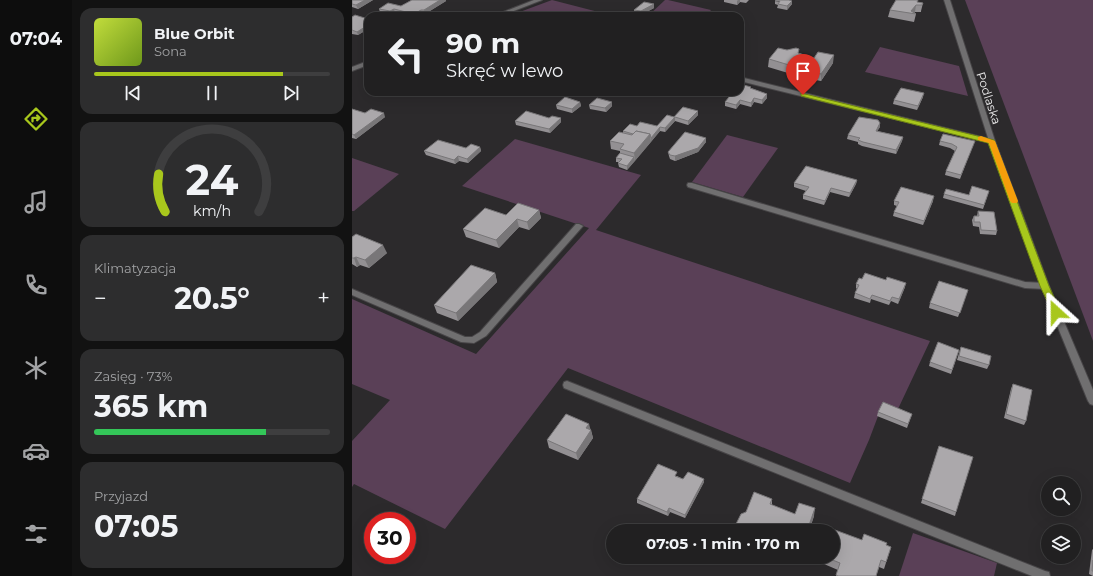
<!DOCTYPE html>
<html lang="pl">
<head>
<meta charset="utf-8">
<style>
	body { margin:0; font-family:Montserrat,sans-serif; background:#2d2d2e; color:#f1f3f6; height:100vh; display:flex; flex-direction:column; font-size:15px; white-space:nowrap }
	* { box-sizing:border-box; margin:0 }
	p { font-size:13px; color:#a2a3a5 }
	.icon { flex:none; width:22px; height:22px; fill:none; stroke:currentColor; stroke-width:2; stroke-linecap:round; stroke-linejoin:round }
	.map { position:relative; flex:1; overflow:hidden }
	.panel { display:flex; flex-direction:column; gap:8px; padding:8px; background:#121212; width:280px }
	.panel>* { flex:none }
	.top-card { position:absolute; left:12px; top:12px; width:380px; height:84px; border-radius:12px; box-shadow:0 4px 16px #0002,0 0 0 1px #3e3e3f; background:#212021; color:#f1f3f6; overflow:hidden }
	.fabs { position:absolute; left:689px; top:476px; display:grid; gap:8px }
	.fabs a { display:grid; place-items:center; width:40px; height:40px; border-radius:50%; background:#212021; box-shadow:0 4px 16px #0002,0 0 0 1px #3e3e3f; font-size:20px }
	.speed { position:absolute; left:12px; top:512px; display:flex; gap:8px; font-size:20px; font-weight:700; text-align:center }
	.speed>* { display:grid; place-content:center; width:52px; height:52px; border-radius:50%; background:#212021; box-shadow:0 4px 16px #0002,0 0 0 1px #3e3e3f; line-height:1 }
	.speed .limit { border:6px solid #d22; background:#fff; color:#111 }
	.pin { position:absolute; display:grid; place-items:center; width:34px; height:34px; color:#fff; margin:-41px -17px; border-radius:50% 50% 50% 0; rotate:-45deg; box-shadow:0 0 4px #0007 }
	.pin .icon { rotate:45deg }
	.me { position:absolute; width:44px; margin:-22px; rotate:336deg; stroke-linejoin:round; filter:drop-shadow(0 0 3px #0008) }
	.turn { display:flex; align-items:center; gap:14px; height:84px; padding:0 16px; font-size:18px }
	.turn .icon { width:52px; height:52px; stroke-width:2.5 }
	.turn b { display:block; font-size:28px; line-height:34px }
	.big { font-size:30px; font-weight:700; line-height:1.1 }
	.panel .widget { flex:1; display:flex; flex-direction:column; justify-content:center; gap:6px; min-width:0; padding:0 14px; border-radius:12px; background:#2d2d2e }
	.panel .dial { align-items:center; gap:0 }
	.dial svg { height:104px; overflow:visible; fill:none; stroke:#3e3e3f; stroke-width:7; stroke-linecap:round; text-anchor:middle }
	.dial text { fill:#f1f3f6; stroke:none }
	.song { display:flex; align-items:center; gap:12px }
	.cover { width:48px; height:48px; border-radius:6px; background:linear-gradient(135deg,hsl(70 70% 55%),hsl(80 70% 35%)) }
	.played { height:4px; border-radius:2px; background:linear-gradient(90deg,#a8c71c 80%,#3e3e3f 80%) }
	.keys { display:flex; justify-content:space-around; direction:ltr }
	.heat { display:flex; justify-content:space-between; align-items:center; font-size:22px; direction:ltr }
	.charge { height:6px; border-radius:3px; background:linear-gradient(90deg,#34c759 73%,#3e3e3f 0) }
	.trip { position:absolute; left:254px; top:524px; width:234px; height:40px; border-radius:20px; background:#212021; box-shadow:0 4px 16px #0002,0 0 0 1px #3e3e3f; font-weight:700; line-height:40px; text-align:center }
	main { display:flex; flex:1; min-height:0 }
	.tab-bar { display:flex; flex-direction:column; width:72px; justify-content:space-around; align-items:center; background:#0d0d0d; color:#a2a3a5 }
	.tab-bar .icon { width:28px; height:28px }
	.tab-bar .current { color:#a8c71c }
	.tab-bar b { font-size:18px; color:#f1f3f6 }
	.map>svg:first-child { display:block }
	.green { fill:#5a4057 }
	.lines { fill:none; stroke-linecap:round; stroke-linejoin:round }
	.service-casing { stroke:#474547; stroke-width:2 }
	.minor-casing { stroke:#474547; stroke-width:2 }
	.tertiary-casing { stroke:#474547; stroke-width:2 }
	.service { fill:#706f70; fill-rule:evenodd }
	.minor { fill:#706f70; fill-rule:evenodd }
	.tertiary { fill:#706f70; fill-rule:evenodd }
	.wall { fill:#939093 }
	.shaded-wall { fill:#787678 }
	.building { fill:#aba8ab; stroke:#787678 }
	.route { fill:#a8c71c; stroke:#6d8112 }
	.slow { fill:#f59e0b }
	.labels { text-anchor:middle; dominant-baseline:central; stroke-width:4; stroke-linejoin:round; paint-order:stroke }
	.street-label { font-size:12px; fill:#ecebec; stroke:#2c2a2c }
</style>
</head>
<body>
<main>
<nav class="tab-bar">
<b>07:04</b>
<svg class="icon current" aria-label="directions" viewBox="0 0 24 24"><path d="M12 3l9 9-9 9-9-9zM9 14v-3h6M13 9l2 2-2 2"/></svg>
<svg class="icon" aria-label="music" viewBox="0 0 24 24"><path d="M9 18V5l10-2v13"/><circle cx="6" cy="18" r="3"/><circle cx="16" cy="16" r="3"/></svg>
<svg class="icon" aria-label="phone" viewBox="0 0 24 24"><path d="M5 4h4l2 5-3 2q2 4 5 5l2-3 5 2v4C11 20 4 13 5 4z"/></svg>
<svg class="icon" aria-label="climate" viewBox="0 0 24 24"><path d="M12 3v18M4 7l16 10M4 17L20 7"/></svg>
<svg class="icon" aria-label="car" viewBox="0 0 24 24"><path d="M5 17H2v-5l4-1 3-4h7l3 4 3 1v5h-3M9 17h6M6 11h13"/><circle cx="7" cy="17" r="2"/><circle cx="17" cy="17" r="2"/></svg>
<svg class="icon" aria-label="filters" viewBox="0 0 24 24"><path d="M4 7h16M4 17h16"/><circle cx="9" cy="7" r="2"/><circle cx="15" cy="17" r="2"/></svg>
</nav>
<section class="panel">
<div class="widget">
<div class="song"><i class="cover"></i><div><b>Blue Orbit</b><p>Sona</p></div></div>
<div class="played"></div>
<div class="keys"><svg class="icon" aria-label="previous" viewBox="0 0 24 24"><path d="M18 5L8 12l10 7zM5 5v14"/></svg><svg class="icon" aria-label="pause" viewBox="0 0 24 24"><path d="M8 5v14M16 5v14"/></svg><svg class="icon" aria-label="next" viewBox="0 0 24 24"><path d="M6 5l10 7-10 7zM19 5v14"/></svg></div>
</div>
<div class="widget dial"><svg viewBox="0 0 100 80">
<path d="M14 69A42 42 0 1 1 86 69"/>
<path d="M14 69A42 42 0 0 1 9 40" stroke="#a8c71c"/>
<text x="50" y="56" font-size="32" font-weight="700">24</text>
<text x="50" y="72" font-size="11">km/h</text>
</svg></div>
<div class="widget"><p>Klimatyzacja</p>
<div class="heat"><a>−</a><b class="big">20.5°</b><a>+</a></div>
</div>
<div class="widget"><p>Zasięg · 73%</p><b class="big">365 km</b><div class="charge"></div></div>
<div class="widget"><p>Przyjazd</p><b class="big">07:05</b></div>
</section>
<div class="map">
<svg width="741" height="576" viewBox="0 0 741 576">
	<rect width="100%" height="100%" fill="#2c2a2c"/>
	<g class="green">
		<path d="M200,0L262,16H157Z"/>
		<path d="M313,0H316L359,10L354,16H296Z"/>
		<path d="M613,0H741V341Z"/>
		<path d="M528,47L607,66L616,96L513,72Z"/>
		<path d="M375,135L426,148L391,197L340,182Z"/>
		<path d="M163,139L289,175L244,230L578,341L546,409L531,403L517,440L498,483L216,368L93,529L2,484L0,487V441L38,400L0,384V299L124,354L237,228L110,186Z"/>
		<path d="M0,158L47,174L2,211H0Z"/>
		<path d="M561,533L645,563L642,576H547Z"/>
	</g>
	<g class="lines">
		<g class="service-casing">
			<g id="service">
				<path d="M388,77L642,140L643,141L640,143L388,81Z"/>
				<path d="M336,183H340L673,282L693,283L697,286L693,289L673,288L336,187L335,185Z"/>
				<path d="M224,224H227L231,226L134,336L122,343L109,342L0,295V289L113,337H120L128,332Z"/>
				<path d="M215,381L693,571L697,572L698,576H680L212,388L211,385L212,382Z"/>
			</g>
		</g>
		<g class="minor-casing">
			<path id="minor" d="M592,0H598L643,141L697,286L741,390V405L738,404L736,401L689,286L637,141Z"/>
		</g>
		<g class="tertiary-casing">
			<g id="tertiary">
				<path d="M182,0H190L149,16H141Z"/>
				<path d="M16,61V65L0,71V67Z"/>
			</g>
		</g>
		<use href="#service" class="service"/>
		<use href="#minor" class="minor"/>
		<use href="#tertiary" class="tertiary"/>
	</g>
	<g class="wall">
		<path d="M0,0H21L6,9L0,7Z"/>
		<path d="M60,0H94V1L73,14L70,13L66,16H56L43,13L39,15L28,12L27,9L49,6Z"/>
		<path d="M372,0H397L394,3L388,2L385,5L372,2Z"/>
		<path d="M423,1L440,4L435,10L425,8L426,5L423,4Z"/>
		<path d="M566,2L571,3L569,11V12H563L562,13L564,14L562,22L536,17L538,10Z"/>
		<path d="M302,4V8L289,15L282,13V10Z"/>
		<path d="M0,17L16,19V29L6,35L0,34Z"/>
		<path d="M447,53L462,58L481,63L469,81L453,78V75L436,73L416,67L417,59Z"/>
		<path d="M399,88L415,94V98L410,104L402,102L399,107L388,104L384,109L373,106V102Z"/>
		<path d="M571,97L565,110L541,104L542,100Z"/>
		<path d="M228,102L229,106L220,113L205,109L204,105Z"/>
		<path d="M260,102V106L254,112L238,109L237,105Z"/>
		<path d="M0,109L13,113L33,117L4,139L0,138Z"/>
		<path d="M346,111V115L336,125L323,121L313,132L308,131L275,170L267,167L266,163L267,162H264V158L268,153V151L259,149L258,141L271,133V131L285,126H305L322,117Z"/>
		<path d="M163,121L209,122L198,133L164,125Z"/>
		<path d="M528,127L525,131L551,137L550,141L544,154L510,146L506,144V142L495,139L496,135Z"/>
		<path d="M354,138V142L346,152L323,161L318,159L317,156L316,152Z"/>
		<path d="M588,141L621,145L608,179L593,175L594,171L603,151L598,148L587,145Z"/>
		<path d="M128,147L129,151L116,163L107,161L103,164L74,155L72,151Z"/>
		<path d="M505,180L504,184L497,197L478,192L472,205L451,199V195L454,191L442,187V183Z"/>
		<path d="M637,191L631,209L591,198L592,194L617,195Z"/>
		<path d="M542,201H581L571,225L541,216L542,212L545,206L542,205Z"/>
		<path d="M187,210L189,218L177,230L167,227L147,248L114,237L111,229L154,215Z"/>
		<path d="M626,211L645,231L644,235L628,234L627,227L621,226L620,220L622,216H625Z"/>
		<path d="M0,237L35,253L17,268L8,265L5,267L0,264Z"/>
		<path d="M143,273L145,282L106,321L85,313L82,305Z"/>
		<path d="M504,284L553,287L546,304L539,301L537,305L519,299L518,303L502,298L503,293L505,289L504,288Z"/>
		<path d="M616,290L606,317L577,308L578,303Z"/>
		<path d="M609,347L637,365L635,369L605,360Z"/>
		<path d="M607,350L599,374L577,366L578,362Z"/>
		<path d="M661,384L674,421L672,425L652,418L659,389Z"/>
		<path d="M526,412L560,414L555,428L525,416Z"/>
		<path d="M239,430L241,438L226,460L197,448L195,440Z"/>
		<path d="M587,446L604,512L603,516L569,503Z"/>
		<path d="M325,476L331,479L352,482L333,518L318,512L316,516L285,503V499Z"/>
		<path d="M420,499V505L443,514L462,516L457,531H383L384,524Z"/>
		<path d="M510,540L534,545L539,547L532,569L527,567L524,576H484L486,570L472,564L473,557Z"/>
		<path d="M741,549V576L737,574L740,550Z"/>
		<path d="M390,557H405L402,562Z"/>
		<path d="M421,557H428L427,559Z"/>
	</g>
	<g class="shaded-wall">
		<path d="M13,0H21L6,9L4,5Z"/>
		<path d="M88,0H94V1L73,14L72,10Z"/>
		<path d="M386,0H388V2L385,5V1Z"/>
		<path d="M440,1V4L435,10V6Z"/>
		<path d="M302,4V8L289,15V11Z"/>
		<path d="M564,5L563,12L561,14L559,11Z"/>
		<path d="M42,9L43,13L39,15L38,11Z"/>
		<path d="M69,10L70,13L66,16H62V14Z"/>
		<path d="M16,25V29L6,35L5,32Z"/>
		<path d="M482,55L481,63L469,81V74Z"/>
		<path d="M572,93L571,97L565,110L566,106Z"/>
		<path d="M415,94V98L410,104V100Z"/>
		<path d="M402,98V102L399,107V103Z"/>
		<path d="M388,100V104L384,109V105Z"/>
		<path d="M228,102L229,106L220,113V109Z"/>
		<path d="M260,102V106L254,112L253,108Z"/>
		<path d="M346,111V115L336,125V121Z"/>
		<path d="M32,113L33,117L4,139L2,135Z"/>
		<path d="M323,117V121L313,132V128Z"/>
		<path d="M209,118V122L198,133L197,129Z"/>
		<path d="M528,123V127L523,135L524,131Z"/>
		<path d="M308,127V131L299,142V138Z"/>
		<path d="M298,134L299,142L283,161L282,153Z"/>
		<path d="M551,137L550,141L544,154V150Z"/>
		<path d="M354,138V142L346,152L323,161V156Z"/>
		<path d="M128,147L129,151L116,163L115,159Z"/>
		<path d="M106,156L107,161L103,164L102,160Z"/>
		<path d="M282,157L283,161L275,170V166Z"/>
		<path d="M505,180L504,184L497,197L498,193Z"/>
		<path d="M479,188L478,192L472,205L473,201Z"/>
		<path d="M582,196L581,201L571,225L572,221Z"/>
		<path d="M187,210L189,218L177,230L175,222Z"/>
		<path d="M165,219L167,227L147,248L144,240Z"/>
		<path d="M31,245L35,253L17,268L13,260Z"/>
		<path d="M4,257L8,265L5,267L2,258Z"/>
		<path d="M143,273L145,282L106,321L104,313Z"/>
		<path d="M554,283L553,287L546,304L547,299Z"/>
		<path d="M237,424L241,438L226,460L224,453L234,428Z"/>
		<path d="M352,479V482L333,518V515Z"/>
		<path d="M317,508L318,512L316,516L315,512Z"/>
		<path d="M463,508L462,516L457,531H455Z"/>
		<path d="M402,557H405L402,562Z"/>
	</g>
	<g class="building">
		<path d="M0,0H13L4,5L0,4Z"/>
		<path d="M60,0H88L72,10H69L62,14L42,9L38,11L27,9L36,3L49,6Z"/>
		<path d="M424,0H437L440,1L435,6L426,4L428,1H423Z"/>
		<path d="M544,0H566L565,2L571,3L570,5H564L559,11L564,14L538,10Z"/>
		<path d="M292,2L302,4L289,11L282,10Z"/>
		<path d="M3,15L16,19V25L5,32L0,30V17Z"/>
		<path d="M426,48L435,50L444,48L447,49L446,53L462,58L466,52L482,55L469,74L453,70L455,67L437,65L417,59Z"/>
		<path d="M388,84L399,87L398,88L415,94L410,100L402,98L399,103L388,100L384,105L373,102L381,92H388Z"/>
		<path d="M549,88L572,93L566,106L542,100Z"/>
		<path d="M213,97L228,102L220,109L204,105Z"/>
		<path d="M245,98L260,102L253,108L237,105Z"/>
		<path d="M331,107L346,111L336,121L323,117L313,128L308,127L299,138L298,134L284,131L281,134L271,131L278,124L285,126L288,122L305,126L315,115L322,117Z"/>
		<path d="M0,109L13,113L19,109L32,113L2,135L0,134Z"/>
		<path d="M174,111L197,118L200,116L209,118L197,129L163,121Z"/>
		<path d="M507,117L526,120L528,123L524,131L551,137L544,150L511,142L506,140L508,138L496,135Z"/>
		<path d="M284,131L298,134L282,153L268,149L272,144L258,141L267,132L280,135Z"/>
		<path d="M333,132L354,138L346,148L323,156L318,155L316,152Z"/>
		<path d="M591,134L623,141L609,175L594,171L605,147L600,144L588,141Z"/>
		<path d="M86,140L114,148L119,144L128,147L115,159L106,156L102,160L72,151Z"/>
		<path d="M268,153L282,157L275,166L266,163L270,159L264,158Z"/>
		<path d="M454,166L505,180L498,193L479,188L473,201L451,195L457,187L442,183Z"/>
		<path d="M620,186L637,191L632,205L592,194L594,189L617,195Z"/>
		<path d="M549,187L582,196L572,221L542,212L547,202L542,201Z"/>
		<path d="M166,203L187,210L175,222L165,219L144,240L111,229L133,208L154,215Z"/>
		<path d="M626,211L642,212L645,231L629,230L628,222H622V216H627Z"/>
		<path d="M4,234L31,245L13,260L4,257L2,258H0V237Z"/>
		<path d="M119,265L143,273L104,313L82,305Z"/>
		<path d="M513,273L534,280L535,277L554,283L547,299L540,297L538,301L520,295L518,299L503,293L507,285L504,284L507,278L510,279Z"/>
		<path d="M587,281L616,290L608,313L578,303Z"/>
		<path d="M586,342L607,350L600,370L578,362Z"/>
		<path d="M609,347L639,356L637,365L607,356Z"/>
		<path d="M661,384L680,390L674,421L654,414Z"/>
		<path d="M531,402L560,414L556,424L526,412Z"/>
		<path d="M214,414L237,424L234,428L239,430L224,453L195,440Z"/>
		<path d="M587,446L621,457L604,512L570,499Z"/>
		<path d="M306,464L325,472L323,476L331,479L336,472L352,479L333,515L317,508L315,512L285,499Z"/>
		<path d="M402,492L420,499L418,504L443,514L447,503L463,508L455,531H453L439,526L437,531H383L385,528L384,524L389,514L394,512Z"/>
		<path d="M483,530L510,540L512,534L535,543L534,545L539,547L534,562L529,560L524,576H486L484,575L488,563L473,557H481V536Z"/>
		<path d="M741,560V571H740Z"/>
	</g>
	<path class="route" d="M449,93L642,140L697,286L709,312L707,314H701L688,286L636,143L449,96Z"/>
	<path class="slow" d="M629,136L643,141L666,201L665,203H660L658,201L637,143L626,140V137Z"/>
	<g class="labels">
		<g class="street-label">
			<text transform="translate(637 98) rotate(72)">Podlaska</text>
		</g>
	</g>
</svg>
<div class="fabs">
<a><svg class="icon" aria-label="search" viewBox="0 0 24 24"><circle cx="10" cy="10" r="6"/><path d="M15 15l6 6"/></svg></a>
<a><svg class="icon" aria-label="layers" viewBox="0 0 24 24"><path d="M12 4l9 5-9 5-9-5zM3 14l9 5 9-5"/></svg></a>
</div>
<div class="speed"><div class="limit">30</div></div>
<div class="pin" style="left:451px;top:95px;background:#d93025"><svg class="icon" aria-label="arrive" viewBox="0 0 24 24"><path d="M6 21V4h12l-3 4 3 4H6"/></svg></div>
<svg class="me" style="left:704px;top:312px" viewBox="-20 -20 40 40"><path d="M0-17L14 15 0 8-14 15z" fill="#a8c71c" stroke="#fff" stroke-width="4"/></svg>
<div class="trip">07:05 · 1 min · 170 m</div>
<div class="top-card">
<div class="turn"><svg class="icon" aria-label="left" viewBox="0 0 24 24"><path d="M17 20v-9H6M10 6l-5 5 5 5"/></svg><div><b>90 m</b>Skręć w lewo</div></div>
</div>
</div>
</main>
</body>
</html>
